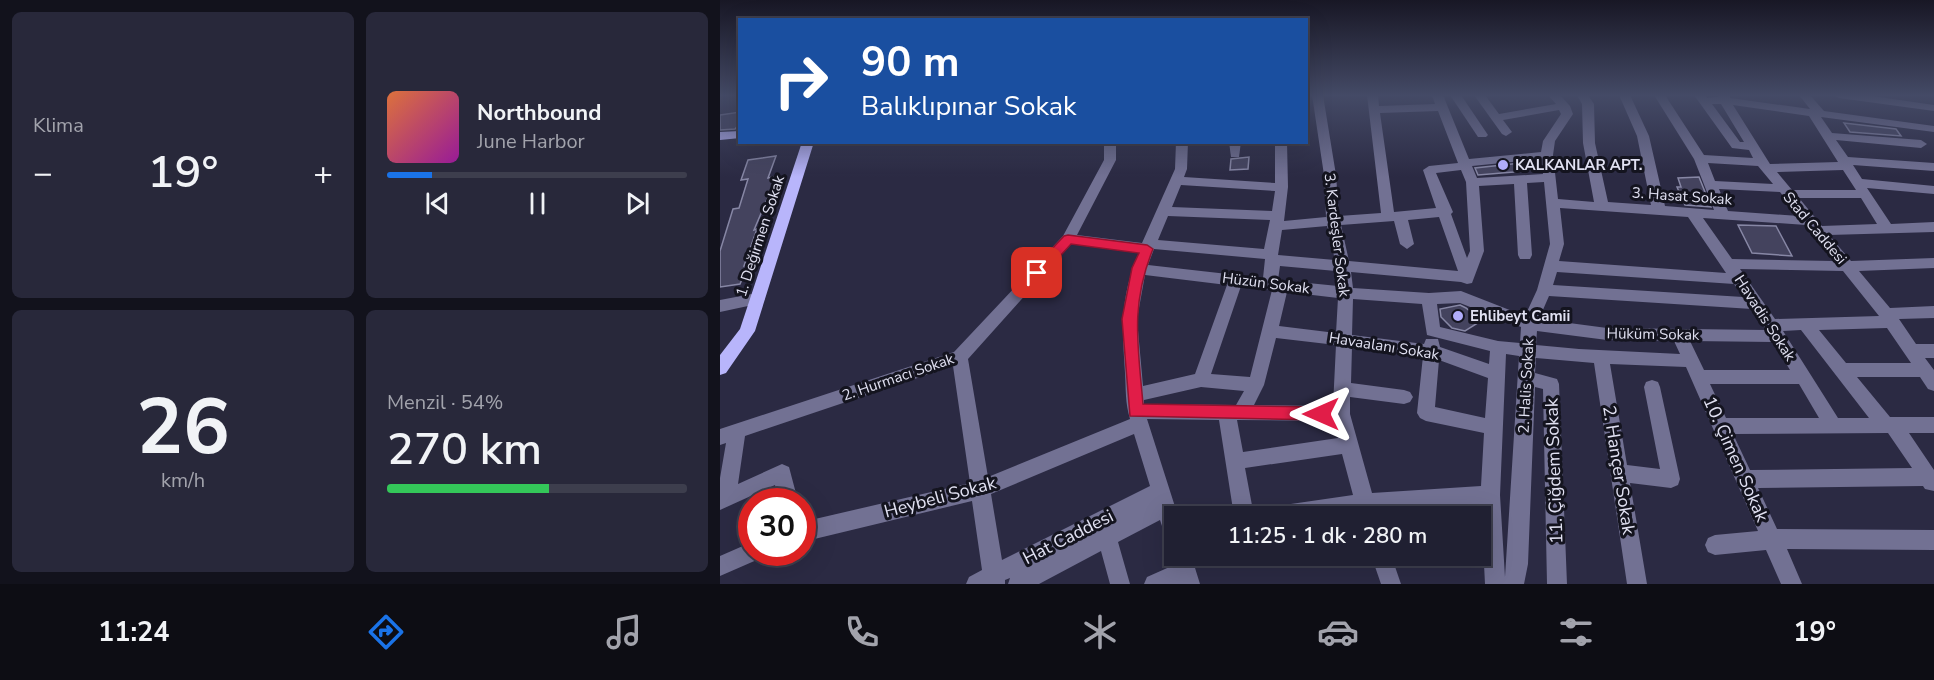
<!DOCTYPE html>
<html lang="tr">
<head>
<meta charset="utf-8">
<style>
	body { margin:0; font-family:"Nunito Sans",sans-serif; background:#28283a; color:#f1f3f6; height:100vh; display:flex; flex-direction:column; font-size:22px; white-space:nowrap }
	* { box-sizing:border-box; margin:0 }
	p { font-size:20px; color:#a2a3ac }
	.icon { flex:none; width:33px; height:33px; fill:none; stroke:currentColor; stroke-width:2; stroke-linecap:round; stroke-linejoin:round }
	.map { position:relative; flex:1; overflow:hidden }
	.drawer { display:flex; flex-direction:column; gap:12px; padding:12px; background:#12121c; width:720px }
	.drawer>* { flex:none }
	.top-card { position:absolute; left:18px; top:18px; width:570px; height:126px; border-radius:0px; box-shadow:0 6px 24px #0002,0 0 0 2px #3d3e4d; background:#1a4fa0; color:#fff; overflow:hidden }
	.speed { position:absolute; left:18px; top:488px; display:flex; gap:12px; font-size:30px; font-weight:700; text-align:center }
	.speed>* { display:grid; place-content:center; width:78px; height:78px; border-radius:50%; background:#202032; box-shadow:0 6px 24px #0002,0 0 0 2px #3d3e4d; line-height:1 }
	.speed .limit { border:9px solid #d22; background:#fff; color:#111 }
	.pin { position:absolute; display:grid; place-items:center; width:51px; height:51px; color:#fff; margin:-26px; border-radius:12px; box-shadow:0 3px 9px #0006 }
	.me { position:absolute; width:66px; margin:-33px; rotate:270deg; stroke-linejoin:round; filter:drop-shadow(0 0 4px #0008) }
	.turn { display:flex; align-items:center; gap:21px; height:126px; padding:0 24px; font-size:27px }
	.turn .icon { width:78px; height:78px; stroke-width:2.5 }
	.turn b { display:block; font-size:42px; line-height:51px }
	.big { font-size:45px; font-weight:600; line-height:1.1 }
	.drawer .tile { flex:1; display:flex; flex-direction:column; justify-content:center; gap:9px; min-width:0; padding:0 21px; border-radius:9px; background:#28283a }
	.drawer .dial { align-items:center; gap:0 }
	.dial b { font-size:78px; line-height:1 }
	.song { display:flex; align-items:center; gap:18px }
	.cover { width:72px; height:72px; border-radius:9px; background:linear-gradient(135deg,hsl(20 70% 55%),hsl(300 70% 35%)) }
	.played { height:6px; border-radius:3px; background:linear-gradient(90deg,#1a73e8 15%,#3d3e4d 15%) }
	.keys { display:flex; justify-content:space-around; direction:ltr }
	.heat { display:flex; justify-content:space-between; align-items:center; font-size:33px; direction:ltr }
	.charge { height:9px; border-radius:4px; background:linear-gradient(90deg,#34c759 54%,#3d3e4d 0) }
	.drawer .tiles { flex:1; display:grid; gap:12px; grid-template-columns:repeat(2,1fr) }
	.trip { position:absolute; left:444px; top:506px; width:327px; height:60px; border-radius:0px; background:#202032; box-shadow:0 6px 24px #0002,0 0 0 2px #3d3e4d; font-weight:600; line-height:60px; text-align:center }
	.tabs { display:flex; height:96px; justify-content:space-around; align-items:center; background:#0d0d14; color:#a2a3ac }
	.tabs .icon { width:42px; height:42px }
	.tabs .current { color:#1a73e8 }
	.tabs b { font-size:27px; color:#f1f3f6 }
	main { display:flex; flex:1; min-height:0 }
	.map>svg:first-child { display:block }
	.building { fill:#44435e; stroke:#8787a5; stroke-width:1.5 }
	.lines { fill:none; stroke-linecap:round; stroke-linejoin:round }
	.minor { fill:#727193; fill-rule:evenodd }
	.major { fill:#b8b5fb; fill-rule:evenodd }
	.route { fill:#e11d48; stroke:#92132f; stroke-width:1.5 }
	.poi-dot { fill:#b1adfa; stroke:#14141f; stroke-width:2 }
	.labels { text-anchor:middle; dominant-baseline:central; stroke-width:6; stroke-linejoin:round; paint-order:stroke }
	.poi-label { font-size:15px; font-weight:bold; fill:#e1e1f2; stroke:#14141f; text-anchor:start }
	.street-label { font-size:15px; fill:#e1e1f2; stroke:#14141f }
	.near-street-label { font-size:18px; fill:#e1e1f2; stroke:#14141f }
</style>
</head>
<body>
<main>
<section class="drawer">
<div class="tiles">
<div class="tile"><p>Klima</p>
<div class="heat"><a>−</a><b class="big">19°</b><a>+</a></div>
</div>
<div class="tile">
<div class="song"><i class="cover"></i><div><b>Northbound</b><p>June Harbor</p></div></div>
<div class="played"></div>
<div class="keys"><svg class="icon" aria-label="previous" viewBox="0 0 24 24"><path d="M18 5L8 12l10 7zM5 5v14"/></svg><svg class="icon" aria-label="pause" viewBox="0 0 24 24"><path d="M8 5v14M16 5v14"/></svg><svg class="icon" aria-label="next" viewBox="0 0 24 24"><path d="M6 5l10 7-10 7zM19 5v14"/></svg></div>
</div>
<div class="tile dial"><b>26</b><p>km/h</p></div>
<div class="tile"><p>Menzil · 54%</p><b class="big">270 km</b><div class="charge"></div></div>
</div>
</section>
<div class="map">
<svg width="1214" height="584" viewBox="0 0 1214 584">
	<rect width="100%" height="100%" fill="#2b2a43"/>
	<g class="building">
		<path d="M20,112V123L15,129L0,130V115Z"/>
		<path d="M1124,123L1176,129L1181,136L1130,132Z"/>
		<path d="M56,156L48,178L57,176L34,230L37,229L24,266L28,265L20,284L0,287V251L13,209L19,208L28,179L21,180L28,160Z"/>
		<path d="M529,157L528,169L510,170L511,159Z"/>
		<path d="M819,161L820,169L794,172L758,175L755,168Z"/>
		<path d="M979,177L991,207L965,205L957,187H961L958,178Z"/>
		<path d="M1018,225L1056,226L1072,256L1032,253Z"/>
		<path d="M740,305L746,308L761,321L745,331L732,328L721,317L720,309Z"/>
	</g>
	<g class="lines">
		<g class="minor">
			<path d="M592,95H603L616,175L619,216L661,213L647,95H658L659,106L715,104L712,95H723L749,159L821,152L823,141L841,114L839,110L783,120L792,132L786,136L782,134L754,95H765L779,114L836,104L828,95H840L850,106L853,114L835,141L833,155L838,199L874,202L863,143L862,104L857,95H868L874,104L875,143L888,202L931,205L917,136L899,95H910L929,136L945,206L994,210L974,159L934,95H945L984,155L1033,158L1029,150L1012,148L974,95H985L987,98L1010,95V98L1090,109L1079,95H1090L1104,111L1214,126V132L1101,117L1112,133L1201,140L1207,144L1201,148L1116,140L1128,157L1214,163V171L1133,165L1142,179L1214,186V194L1147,188L1171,224L1214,222V232L1109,235L1131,261L1214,258V268L1139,271L1170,308L1214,306V318L1179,319L1196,344H1214V358H1205L1214,370V391L1208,389L1200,377H1137L1170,417H1214V433H1189L1214,470V491L1205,489L1203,486L1038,488L1057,529L1214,530V550L1067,549L1082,584H1061L1046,550L995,555L988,552L985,545L988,538L995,535L1038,531L966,367L890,364L907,465L940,469L924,387L926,382L932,380L938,382L940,387L960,479L958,485L951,488L910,483L927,584H907L874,363L816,358L815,373L837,379L839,384L847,584H827L823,389L815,387L808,564L804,584H765L761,505L657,511L658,516H638V513L619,516H547L550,509L557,506L633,495L622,454L525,468L534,516H514L499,420L427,419L458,516H454V544L447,541L440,520L398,542L410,584H390L381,551L319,584H288L290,578L285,580V584H246L249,577L262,570L252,501L82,542V522L250,483L233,366L25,436L18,484L62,464L69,467L78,501H58L55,485L0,510V478L6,443L0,445V429L234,352L343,236L384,160V142H396V160L357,235L422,243L455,169L456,142H468L467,169L464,177L555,183V142H567L568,187L564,221L606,217L604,175ZM992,104H1001L1024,142H1020ZM1013,105L1089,116L1118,162L1050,164ZM718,111L738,163L709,166L703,170L716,208L674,212L660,113ZM821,159L823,174L757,178L752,166ZM988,163L1038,166L1053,184L995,181ZM741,170L746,182L750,251L747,258L731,214L733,212L716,173ZM1123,170L1136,190H1072L1057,172ZM824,182L830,244L817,290L805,316L741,291L709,293L633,288L631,272L741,282L747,284L752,283L764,251L759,186L794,184L798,255L800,259H810L812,255L807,183ZM461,185L555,191L552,211L452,207ZM999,189L1060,192L1079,216L1008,211ZM1079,198H1141L1157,224L1102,226ZM840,208L968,217L1006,273L839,261L844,244ZM448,216L550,220L544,249L438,240ZM719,217L738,271L629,261L621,225L674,221L680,244L687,249L694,244L688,220ZM983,218L1086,225L1114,261L1012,259ZM607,226L615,260L558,255L562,230ZM351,244L419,253C400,296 402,328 405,373C406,389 405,403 410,419L268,477L248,359ZM434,249L545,259L543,278L428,265ZM560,266L616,271L618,286L558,280ZM1020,269L1123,271L1159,316L1055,319ZM837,272L1014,284L1023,297L833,285ZM425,275L507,285L475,374L423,386L417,319ZM521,286L552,290L530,377L491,374ZM567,292L618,298L616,333L559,326ZM829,296L1032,309L1046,330L887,328L819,319ZM633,299L702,304L707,335L770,351L769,364L720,347L718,339H706L704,344L632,335ZM740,303L801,327L800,343L778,341L720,327L717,304ZM1167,328L1191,363H1126L1099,330ZM1081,330L1149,418H1118L1063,331ZM817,331L887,340L954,341L960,354L859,349L816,345ZM556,338L616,345L613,406L534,405L544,385ZM970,341L1053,342L1070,370H984ZM632,347L703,356L697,413L700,418L706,421L764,433L761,486L652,493L630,414V397L684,404L690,402L693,397L690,392L684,390L631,383ZM786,354L799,356L785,577L780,495ZM719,360L768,378L765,418L715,407ZM990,384H1079L1099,418H1006ZM481,387L524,391L516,405L424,404V400ZM517,420L614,421L618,438L523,452ZM1168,433L1192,468L1030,470L1013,434ZM414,434L430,486L282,560L271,494Z"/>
			<path d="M730,95H741L768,135L766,137H758Z"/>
			<path d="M1114,95H1145L1214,105V111L1119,98Z"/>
			<path d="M509,142H521L519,157H511Z"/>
			<path d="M37,293L42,295L45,299L42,303L0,312V300Z"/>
			<path d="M32,542V552H42L39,559L0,576V556Z"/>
			<path d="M454,547V555H471L480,584H424L427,577L454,565L451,555Z"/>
			<path d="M651,555H671L681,584H661Z"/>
		</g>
		<g class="major">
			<path d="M20,131V138L0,140V132Z"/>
			<path d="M82,142H94L35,331L6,373L0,375V355L20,329Z"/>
		</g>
	</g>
	<linearGradient id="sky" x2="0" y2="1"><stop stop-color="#181725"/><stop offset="0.54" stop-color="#444a66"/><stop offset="1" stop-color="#444a66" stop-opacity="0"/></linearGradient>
	<rect width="1214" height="177" fill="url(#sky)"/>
	<path class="route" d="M348,235L427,245L433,249C410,305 418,346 423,404L601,407L607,409L609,414L607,418L601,420L410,416L402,319L412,268L419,253L351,244L322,276H313V269L344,236Z"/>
	<g class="poi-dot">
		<circle cx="783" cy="165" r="6"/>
		<circle cx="738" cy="316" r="6"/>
	</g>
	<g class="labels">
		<g class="poi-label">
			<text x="795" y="165">KALKANLAR APT.</text>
			<text x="750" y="316">Ehlibeyt Camii</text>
		</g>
		<g class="street-label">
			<text transform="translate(962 196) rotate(4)">3. Hasat Sokak</text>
			<text transform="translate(1095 228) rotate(50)">Stad Caddesi</text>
			<text transform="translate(617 235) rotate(83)">3. Kardeşler Sokak</text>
			<text transform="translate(40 236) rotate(-72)">1. Değirmen Sokak</text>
			<text transform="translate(546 283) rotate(7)">Hüzün Sokak</text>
			<text transform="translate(1045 318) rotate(57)">Havadis Sokak</text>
			<text transform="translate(933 334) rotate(1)">Hüküm Sokak</text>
			<text transform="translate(664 346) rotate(9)">Havaalanı Sokak</text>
			<text transform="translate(178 377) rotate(-19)">2. Hurmacı Sokak</text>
			<text transform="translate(806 386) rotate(-87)">2. Halis Sokak</text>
		</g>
		<g class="near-street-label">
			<text transform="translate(1016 459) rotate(66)">10. Çimen Sokak</text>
			<text transform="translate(899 470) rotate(81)">2. Hançer Sokak</text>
			<text transform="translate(834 471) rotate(-92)">11. Çiğdem Sokak</text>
			<text transform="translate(220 497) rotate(-15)">Heybeli Sokak</text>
			<text transform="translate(348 537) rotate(-27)">Hat Caddesi</text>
		</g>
	</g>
</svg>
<div class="speed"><div class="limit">30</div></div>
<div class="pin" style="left:317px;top:273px;background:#d93025"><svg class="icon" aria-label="arrive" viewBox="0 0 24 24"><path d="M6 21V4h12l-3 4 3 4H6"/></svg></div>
<svg class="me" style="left:601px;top:414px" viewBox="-20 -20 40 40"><path d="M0-17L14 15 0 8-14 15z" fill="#e11d48" stroke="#fff" stroke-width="4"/></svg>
<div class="trip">11:25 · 1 dk · 280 m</div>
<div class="top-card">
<div class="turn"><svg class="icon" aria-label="right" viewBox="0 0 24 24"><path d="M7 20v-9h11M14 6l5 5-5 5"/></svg><div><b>90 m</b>Balıklıpınar Sokak</div></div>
</div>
</div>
</main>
<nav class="tabs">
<b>11:24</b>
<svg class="icon current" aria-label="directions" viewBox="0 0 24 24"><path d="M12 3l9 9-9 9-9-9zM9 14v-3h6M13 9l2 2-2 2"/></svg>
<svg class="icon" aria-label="music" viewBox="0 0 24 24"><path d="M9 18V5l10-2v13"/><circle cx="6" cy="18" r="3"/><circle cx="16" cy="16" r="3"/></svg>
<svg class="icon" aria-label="phone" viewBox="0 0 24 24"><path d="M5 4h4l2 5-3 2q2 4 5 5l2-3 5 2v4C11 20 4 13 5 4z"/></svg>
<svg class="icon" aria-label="climate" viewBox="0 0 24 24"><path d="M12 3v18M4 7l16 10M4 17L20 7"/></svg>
<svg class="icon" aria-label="car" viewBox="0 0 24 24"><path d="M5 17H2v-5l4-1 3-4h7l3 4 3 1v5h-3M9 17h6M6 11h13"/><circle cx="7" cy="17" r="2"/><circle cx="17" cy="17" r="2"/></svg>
<svg class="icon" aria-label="filters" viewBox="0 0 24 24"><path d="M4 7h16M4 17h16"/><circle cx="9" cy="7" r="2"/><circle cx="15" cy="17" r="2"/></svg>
<b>19°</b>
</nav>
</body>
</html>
